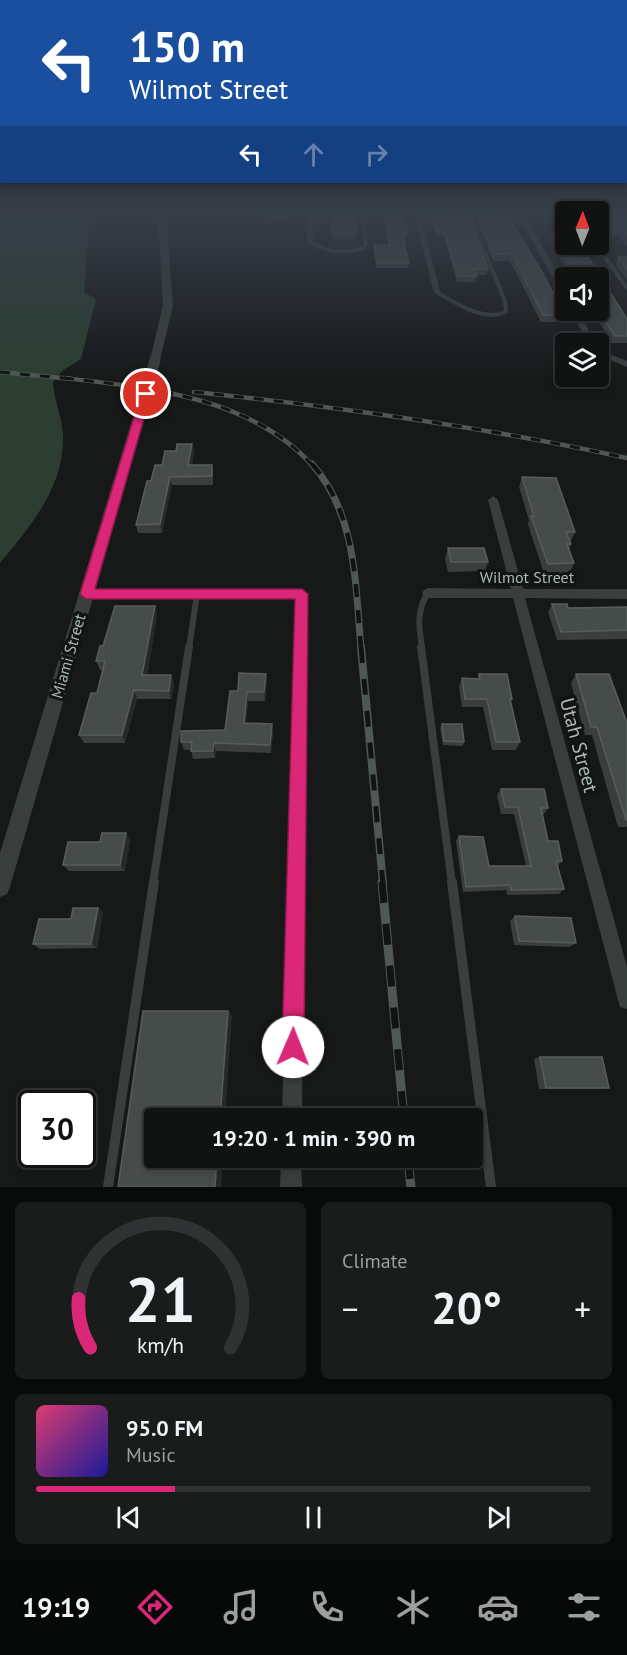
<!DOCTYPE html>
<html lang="en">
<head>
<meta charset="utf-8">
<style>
	body { margin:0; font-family:"PT Sans",sans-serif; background:#1a1c1c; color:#f1f3f6; height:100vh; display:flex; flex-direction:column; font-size:22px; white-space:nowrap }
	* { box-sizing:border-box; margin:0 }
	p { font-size:20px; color:#9c9ea0 }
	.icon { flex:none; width:33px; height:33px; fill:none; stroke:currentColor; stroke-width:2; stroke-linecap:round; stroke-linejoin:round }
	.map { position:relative; height:1187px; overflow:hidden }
	.details { display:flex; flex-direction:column; gap:15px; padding:15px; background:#090a0a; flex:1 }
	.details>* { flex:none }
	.top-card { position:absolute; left:0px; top:0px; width:627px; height:183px; box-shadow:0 3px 9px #0003,0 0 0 2px #303233; background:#1a4fa0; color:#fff; overflow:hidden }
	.needle { width:39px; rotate:1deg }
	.fabs { position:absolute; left:555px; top:201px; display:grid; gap:12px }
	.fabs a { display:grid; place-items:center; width:54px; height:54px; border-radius:6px; background:#111313; box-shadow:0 3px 9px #0003,0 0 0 2px #303233; font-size:30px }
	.speed { position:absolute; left:18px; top:1090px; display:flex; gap:12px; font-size:30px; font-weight:700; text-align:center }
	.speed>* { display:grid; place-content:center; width:78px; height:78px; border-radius:50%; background:#111313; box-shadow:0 3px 9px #0003,0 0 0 2px #303233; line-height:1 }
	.speed .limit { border:3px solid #111; border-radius:9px; background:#fff; color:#111 }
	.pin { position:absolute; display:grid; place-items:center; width:51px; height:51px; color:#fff; margin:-26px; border:3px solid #fff; border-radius:50%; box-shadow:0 2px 6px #0007 }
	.me { position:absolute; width:66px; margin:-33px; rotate:1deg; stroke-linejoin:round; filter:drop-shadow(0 0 4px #0008) }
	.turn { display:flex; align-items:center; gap:21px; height:126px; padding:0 30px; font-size:27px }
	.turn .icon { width:78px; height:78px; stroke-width:2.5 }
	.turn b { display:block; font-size:42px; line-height:51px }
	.lanes { display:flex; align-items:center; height:57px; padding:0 30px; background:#0003; justify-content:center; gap:30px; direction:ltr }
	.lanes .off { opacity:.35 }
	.big { font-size:45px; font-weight:700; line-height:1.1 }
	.details .widget { flex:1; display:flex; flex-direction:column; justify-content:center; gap:9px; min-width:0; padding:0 21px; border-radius:9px; background:#1a1c1c }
	.details .dial { align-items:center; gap:0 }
	.dial svg { height:156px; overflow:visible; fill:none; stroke:#303233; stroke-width:7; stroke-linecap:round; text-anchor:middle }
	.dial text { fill:#f1f3f6; stroke:none }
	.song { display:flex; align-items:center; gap:18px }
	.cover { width:72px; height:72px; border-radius:9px; background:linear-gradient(135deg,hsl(340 70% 55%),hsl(240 70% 35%)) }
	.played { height:6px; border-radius:3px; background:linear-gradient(90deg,#db2777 25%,#303233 25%) }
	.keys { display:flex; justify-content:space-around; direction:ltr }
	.heat { display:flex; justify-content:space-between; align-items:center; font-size:33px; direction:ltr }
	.details .tiles { flex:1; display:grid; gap:15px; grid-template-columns:1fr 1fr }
	.widget:last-child { grid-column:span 2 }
	.trip { position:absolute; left:144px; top:1108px; width:339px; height:60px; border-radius:6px; background:#111313; box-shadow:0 3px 9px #0003,0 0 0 2px #303233; font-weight:700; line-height:60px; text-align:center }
	.menu { display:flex; height:96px; justify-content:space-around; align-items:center; background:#070808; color:#9c9ea0 }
	.menu .icon { width:42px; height:42px }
	.menu .current { color:#db2777 }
	.menu b { font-size:27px; color:#f1f3f6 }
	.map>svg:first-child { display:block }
	.water { fill:#2c3e31 }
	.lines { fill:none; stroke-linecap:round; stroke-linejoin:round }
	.service-far3 { stroke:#383f3d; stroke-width:4 }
	.service-far2 { stroke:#383f3d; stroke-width:6 }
	.service-far1 { stroke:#383f3d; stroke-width:8 }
	.service { stroke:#383f3d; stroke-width:10 }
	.minor { fill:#383f3d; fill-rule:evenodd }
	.tertiary { fill:#383f3d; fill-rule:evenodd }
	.rail-far3-casing { stroke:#4f5854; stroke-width:4.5 }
	.rail-far2-casing { stroke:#4f5854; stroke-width:7 }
	.rail-far1-casing { stroke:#4f5854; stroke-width:8 }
	.rail-casing { stroke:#4f5854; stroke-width:9 }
	.rail-far3 { stroke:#121414; stroke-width:3; stroke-dasharray:10; stroke-linecap:butt }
	.rail-far2 { stroke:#121414; stroke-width:4.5; stroke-dasharray:13; stroke-linecap:butt }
	.rail-far1 { stroke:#121414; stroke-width:5; stroke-dasharray:16; stroke-linecap:butt }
	.rail { stroke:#121414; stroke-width:7; stroke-dasharray:21; stroke-linecap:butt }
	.tertiary-bridge { stroke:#383f3d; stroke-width:11 }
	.wall { fill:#3a3f3e }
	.shaded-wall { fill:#272a2a }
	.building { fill:#464c4a; stroke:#565e5a; stroke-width:1.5 }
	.route { fill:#db2777; stroke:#8e194d; stroke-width:1.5 }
	.labels { text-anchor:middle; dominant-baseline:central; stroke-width:6; stroke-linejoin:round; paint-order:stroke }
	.street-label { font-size:16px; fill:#a9bab2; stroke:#121414 }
	.near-street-label { font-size:20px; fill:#a9bab2; stroke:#121414 }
</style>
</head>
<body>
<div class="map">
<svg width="627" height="1187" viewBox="0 0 627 1187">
	<rect width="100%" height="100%" fill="#171919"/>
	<path class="water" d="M0,214H90L84,292L96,299L81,359L62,371L53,382C54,401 63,419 63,437C64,487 30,527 0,563Z"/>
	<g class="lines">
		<g class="service-far3">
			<path d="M310,242C327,253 345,254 364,248L366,243L362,214"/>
			<path d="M596,244L627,288"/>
			<path d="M438,293C457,304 484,322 506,312L505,301L469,214"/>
		</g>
		<g class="service-far2">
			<path d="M189,648L197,594"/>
			<path d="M422,648C419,627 416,611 428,593"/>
		</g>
		<g class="service-far1">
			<path d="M421,647L452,884"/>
			<path d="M153,884L189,647"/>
		</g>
		<g class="service">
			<path d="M452,882L491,1187"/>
			<path d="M108,1187L154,882"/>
		</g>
		<g class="minor">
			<path d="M307,214H313V242L310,244L307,242Z"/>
			<path d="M414,214H420L441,295L434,293Z"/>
			<path d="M518,214H524L566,288V297L562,295Z"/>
			<path d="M571,310H578L596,344H588Z"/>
			<path d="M598,350L627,361V367L598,355Z"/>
			<path d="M493,496L498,500L523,589H627V599L525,598L627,967V1009L620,1007L618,1000L513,598H428L424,596L422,593L424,590L428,588L511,589L488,500Z"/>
			<path d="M86,589H301L305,591L307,594L302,1119H282L295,599H86L82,597L80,594L82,591Z"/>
			<path d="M281,1158H301L302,1187H280Z"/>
		</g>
		<g class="tertiary">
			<path d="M158,214H166L173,305L160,360L155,363L150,360L163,305Z"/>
			<path d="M141,407L147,410L10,887L7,894L0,897V853L135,410Z"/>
		</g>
		<g class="rail-far3-casing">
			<g id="rail-far3">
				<path d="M0,372L72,379"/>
				<path d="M64,378C151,388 251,397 313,466"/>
				<path d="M194,392C340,407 484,427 627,458"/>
			</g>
		</g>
		<g class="rail-far2-casing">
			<path id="rail-far2" d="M312,464C357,515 355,584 361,648"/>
		</g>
		<g class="rail-far1-casing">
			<path id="rail-far1" d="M361,647L383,884"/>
		</g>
		<g class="rail-casing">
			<g id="rail">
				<path d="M382,882L404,1119"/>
				<path d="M408,1158L411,1187"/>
			</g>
		</g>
		<use href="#rail-far3" class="rail-far3"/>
		<use href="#rail-far2" class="rail-far2"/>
		<use href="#rail-far1" class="rail-far1"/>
		<use href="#rail" class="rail"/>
		<path class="tertiary-bridge" d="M141,410L155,360"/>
	</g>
	<g class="wall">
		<path d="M269,214H289V217H283L282,221H269Z"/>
		<path d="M325,214H356V240H332V219H325Z"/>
		<path d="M383,214H403L408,233L407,238H404L409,263L408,268H376L374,250V245H388Z"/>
		<path d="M429,214H451L452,218L488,269L487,275H476L475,282H457L444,236H436Z"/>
		<path d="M483,214H507L561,308L560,311L561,315L559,322H541L510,261H493L477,223L479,217H484Z"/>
		<path d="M598,214L627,217V246L619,236H598Z"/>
		<path d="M552,235H566V244H580L627,319V343H612L592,310H598V278H572L550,241Z"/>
		<path d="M618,257H627V281L616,265Z"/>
		<path d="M192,444L194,452L192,465L213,473V485H172L162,533H138L136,525L151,481L162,465L176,451Z"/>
		<path d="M522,477L575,532L571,541H570L571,544L569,550L574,563L570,573H544L528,525L529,520L519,487Z"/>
		<path d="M448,548L488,562L485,571L448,572L445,558Z"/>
		<path d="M552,604L568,608L627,607V639L557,640L548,612Z"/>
		<path d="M155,606L157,615L147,675H171L174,684L171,699H137L125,743H84L79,735L97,693L103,670H100L96,661L103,646Z"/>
		<path d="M479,674L512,699L511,702L520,742L516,750H492L483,707H462L459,687L462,678L477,679Z"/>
		<path d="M576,674L627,723V827H618L592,735H585L571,683Z"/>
		<path d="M267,682L265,701H248L246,723L273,732L271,753L216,751L215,758L193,759L191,750H184L181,742L225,730L238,691Z"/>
		<path d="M442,724L464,742L463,746L443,745L440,728Z"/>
		<path d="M501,789L548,808L544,814H542L548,841L562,861L558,866L564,889L559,894L507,895L506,890L463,892L456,841L459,836L489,866H526L514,814H501L497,795Z"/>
		<path d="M130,840L125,871H69L63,865L100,842Z"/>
		<path d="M98,908L103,913L97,948L40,949L33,944L71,919Z"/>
		<path d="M515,916L576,943L569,947L514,945L510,921Z"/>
		<path d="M540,1057L609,1088L601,1089H539L534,1059Z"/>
	</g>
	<g class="shaded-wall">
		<path d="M192,444L194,452L190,473L188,465Z"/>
		<path d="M170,477L172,485L162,533L160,524Z"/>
		<path d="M155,606L157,615L146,684L142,675Z"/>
		<path d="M266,674L267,682L265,701L264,692Z"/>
		<path d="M171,675L174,684L171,699L169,691Z"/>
		<path d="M134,690L137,699L125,743L122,735Z"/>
		<path d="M247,692L248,701L245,731L244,723Z"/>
		<path d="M272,724L273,732L271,753L270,745Z"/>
		<path d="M214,743L216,751L215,758L213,751Z"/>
		<path d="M126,833L130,840L125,871L120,865Z"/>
		<path d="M98,908L103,913L97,948L91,944Z"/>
		<path d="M228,1011L232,1016L225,1119H220Z"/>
		<path d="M217,1158H223L221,1187H215Z"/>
	</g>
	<g class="building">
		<rect x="269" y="214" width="13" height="1"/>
		<rect x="332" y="214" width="24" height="20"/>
		<path d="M385,214H403L408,233H402L409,263H377L374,245H390Z"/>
		<path d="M431,214H451L452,218H469L488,269H474L477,276H458L444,231H437Z"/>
		<path d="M486,214H507L542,272L561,308H558L561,315H543L512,254H494L479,217H488Z"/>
		<path d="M598,214H624L627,217V236L621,229H598Z"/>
		<path d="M552,235H566V244H580L627,319V336H615L598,310V278H578Z"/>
		<path d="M618,257H627V270Z"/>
		<path d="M177,444H192L188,465H212V476L170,477L160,524L136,525L147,481H151L155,465H162L165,451H176Z"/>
		<path d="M522,477L556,478L575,532H566L571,544H567L574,563L548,564L531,516H534Z"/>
		<path d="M448,548H484L488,562H451Z"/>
		<path d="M552,604H567L568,608L627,607V630L561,632Z"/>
		<path d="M115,606H155L142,675H171L169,691L134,690L122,735H79L91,693H97L105,661H96L100,646H103Z"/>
		<path d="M239,673L266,674L264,692H247L244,723L272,724L270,745L214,743L213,751H191L192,742H181V731L225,730L230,691H238Z"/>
		<path d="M479,674H507L512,699H510L520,742H496L487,699H465L462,678L480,679Z"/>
		<path d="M576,674H609L627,723V820H626L597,727H591Z"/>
		<path d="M442,724H462L464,742L444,741Z"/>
		<path d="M501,789H544L548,808H541L548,841H558L562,861H556L564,889L511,890L510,885L466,887L459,836L483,837L489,866H531L518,807H505Z"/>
		<path d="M102,833H126L120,865H63L68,842H100Z"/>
		<path d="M73,908H98L91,944H33L39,919H71Z"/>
		<path d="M515,916L571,918L576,943L519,941Z"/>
		<path d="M143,1011H228L220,1119H154V1158H217L215,1187H118Z"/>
		<path d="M540,1057H602L609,1088H546Z"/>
	</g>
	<linearGradient id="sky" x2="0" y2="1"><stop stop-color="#0d0e0e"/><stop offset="0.56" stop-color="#363e49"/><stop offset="1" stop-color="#363e49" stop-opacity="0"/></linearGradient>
	<rect width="627" height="380" fill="url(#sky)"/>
	<path class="route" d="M142,391L151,394L95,589H302L308,594L304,1047L301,1055L293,1058L286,1055L282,1047L295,599H86L80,594Z"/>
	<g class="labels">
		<g class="street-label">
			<text x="527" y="577">Wilmot Street</text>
			<text transform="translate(68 656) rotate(-74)">Miami Street</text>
		</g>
		<g class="near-street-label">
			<text transform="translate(579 745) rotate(75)">Utah Street</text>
		</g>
	</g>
</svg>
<div class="fabs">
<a><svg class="needle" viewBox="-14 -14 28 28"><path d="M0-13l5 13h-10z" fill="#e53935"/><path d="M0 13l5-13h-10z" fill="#9c9ea0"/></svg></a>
<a><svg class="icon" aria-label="sound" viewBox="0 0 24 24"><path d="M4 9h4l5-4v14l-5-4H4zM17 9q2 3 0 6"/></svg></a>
<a><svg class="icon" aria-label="layers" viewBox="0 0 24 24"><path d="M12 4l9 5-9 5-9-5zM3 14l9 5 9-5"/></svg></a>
</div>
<div class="speed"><div class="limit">30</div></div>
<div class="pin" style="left:146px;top:394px;background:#d93025"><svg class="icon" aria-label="arrive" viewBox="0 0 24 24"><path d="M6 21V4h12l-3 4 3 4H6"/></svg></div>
<svg class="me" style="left:293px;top:1047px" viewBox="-20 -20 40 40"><circle r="19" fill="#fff"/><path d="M0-13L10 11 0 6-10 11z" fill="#db2777"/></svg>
<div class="trip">19:20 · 1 min · 390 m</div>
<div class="top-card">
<div class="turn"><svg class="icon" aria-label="left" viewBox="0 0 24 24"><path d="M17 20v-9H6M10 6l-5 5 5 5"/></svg><div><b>150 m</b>Wilmot Street</div></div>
<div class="lanes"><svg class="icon" aria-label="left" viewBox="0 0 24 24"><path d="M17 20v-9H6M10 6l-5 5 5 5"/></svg><svg class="icon off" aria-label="ahead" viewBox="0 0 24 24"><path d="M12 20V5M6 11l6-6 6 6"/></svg><svg class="icon off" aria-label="right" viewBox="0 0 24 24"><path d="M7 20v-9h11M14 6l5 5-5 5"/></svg></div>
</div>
</div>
<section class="details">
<div class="tiles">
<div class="widget dial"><svg viewBox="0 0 100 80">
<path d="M14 69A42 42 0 1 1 86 69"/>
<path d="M14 69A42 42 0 0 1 8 44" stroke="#db2777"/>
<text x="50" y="56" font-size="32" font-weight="700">21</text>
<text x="50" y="72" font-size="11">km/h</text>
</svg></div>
<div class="widget"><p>Climate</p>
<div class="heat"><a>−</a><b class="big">20°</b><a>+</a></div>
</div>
<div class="widget">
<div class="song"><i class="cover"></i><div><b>95.0 FM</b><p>Music</p></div></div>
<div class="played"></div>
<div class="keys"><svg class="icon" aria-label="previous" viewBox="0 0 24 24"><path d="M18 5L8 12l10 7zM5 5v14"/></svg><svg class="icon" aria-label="pause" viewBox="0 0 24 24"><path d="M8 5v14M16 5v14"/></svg><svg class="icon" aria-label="next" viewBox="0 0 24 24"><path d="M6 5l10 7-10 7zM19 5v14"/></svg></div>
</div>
</div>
</section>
<nav class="menu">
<b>19:19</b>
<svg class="icon current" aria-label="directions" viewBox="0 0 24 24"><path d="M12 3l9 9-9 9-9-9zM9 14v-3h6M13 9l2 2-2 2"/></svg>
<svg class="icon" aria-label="music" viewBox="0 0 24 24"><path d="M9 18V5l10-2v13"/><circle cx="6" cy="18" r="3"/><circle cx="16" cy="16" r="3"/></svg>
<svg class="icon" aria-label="phone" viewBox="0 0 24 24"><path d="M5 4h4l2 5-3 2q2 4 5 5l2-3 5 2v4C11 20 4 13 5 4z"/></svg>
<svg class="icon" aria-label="climate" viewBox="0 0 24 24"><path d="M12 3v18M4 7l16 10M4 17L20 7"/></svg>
<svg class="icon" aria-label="car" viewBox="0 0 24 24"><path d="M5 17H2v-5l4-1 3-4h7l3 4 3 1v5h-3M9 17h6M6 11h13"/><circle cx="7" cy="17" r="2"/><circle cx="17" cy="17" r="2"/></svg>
<svg class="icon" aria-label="filters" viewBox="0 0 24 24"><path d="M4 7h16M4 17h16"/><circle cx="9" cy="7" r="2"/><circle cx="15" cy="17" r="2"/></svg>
</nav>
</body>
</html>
